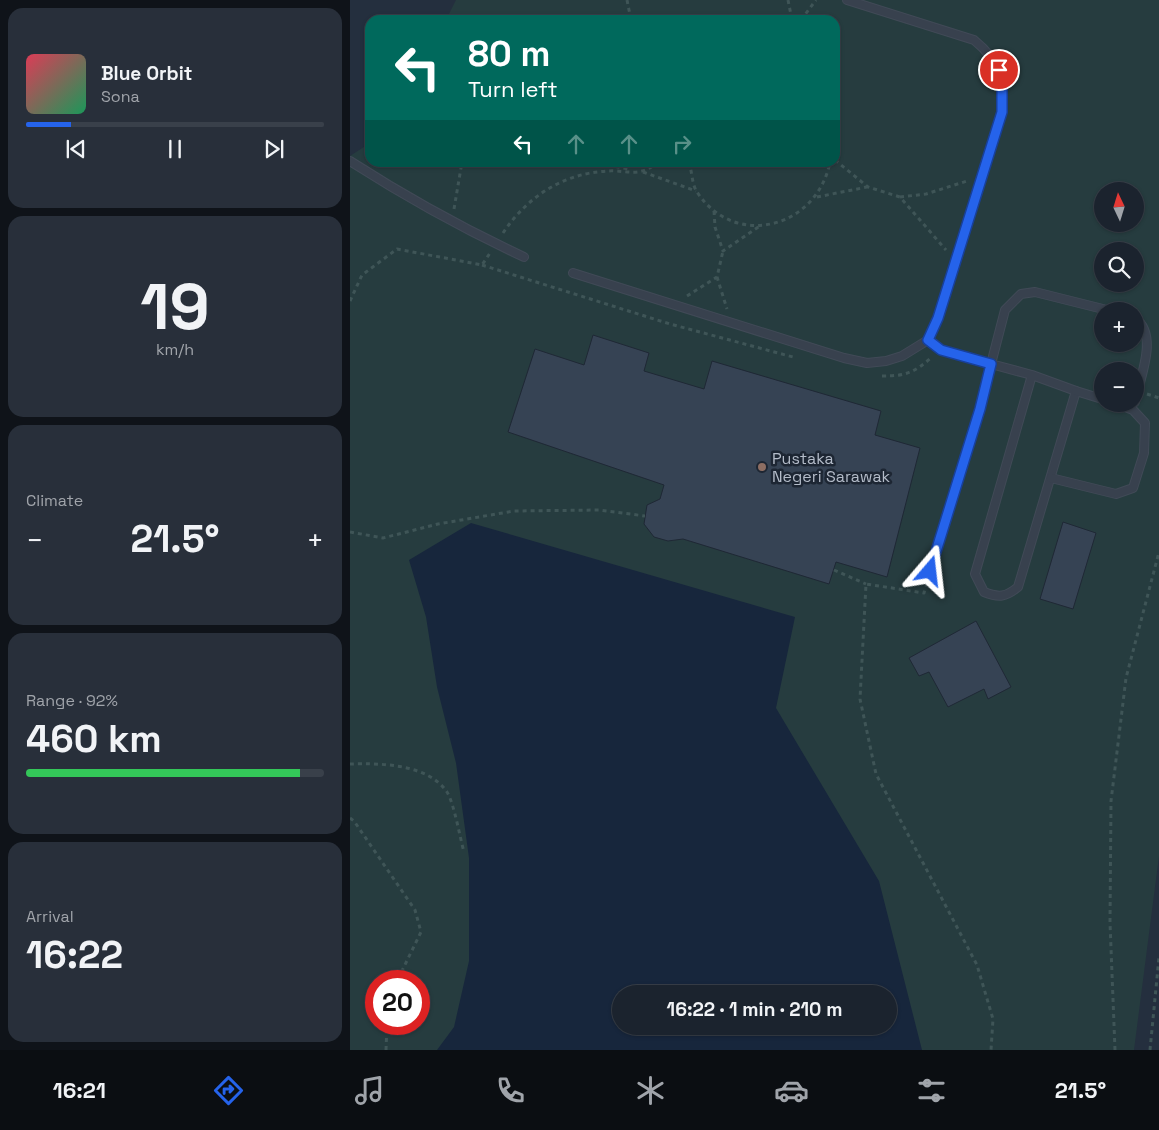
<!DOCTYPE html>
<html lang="en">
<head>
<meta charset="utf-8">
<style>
	body { margin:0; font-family:"Space Grotesk",sans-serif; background:#282f3a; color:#f1f3f6; height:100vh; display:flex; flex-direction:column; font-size:19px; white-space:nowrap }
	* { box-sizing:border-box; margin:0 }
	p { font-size:16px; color:#a0a4aa }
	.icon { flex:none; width:28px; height:28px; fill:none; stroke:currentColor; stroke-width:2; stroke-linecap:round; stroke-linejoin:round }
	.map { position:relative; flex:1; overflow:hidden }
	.details { display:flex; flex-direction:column; gap:8px; padding:8px; background:#0f1319; width:350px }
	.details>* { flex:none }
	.guide { position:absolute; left:15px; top:15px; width:475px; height:152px; border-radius:15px; box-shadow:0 1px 4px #0004,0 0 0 1px #39404a; background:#00695c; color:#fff; overflow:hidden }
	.needle { width:32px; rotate:356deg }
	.fabs { position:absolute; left:744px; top:182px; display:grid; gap:10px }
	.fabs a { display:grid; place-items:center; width:50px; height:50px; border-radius:50%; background:#1b232e; box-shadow:0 1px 4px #0004,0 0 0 1px #39404a; font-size:25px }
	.speed { position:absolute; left:15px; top:970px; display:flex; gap:10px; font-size:25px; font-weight:700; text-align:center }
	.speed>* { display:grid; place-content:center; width:65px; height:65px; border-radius:50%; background:#1b232e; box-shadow:0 1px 4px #0004,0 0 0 1px #39404a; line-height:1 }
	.speed .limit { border:8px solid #d22; background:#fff; color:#111 }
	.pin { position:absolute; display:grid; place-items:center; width:42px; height:42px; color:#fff; margin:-21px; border:2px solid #fff; border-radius:50%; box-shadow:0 1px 5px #0007 }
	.me { position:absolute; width:55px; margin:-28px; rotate:17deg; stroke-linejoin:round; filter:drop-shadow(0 0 4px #0008) }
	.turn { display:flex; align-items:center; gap:18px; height:105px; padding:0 20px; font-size:22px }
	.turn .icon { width:65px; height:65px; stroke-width:2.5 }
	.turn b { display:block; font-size:35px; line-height:42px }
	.lanes { display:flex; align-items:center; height:48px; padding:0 20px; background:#0003; justify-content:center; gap:25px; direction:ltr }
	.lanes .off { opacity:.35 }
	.big { font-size:38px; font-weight:700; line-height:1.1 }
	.details .widget { flex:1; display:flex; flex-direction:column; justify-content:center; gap:8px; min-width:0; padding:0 18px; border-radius:15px; background:#282f3a }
	.details .dial { align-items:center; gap:0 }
	.dial b { font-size:65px; line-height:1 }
	.song { display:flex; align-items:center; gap:15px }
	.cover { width:60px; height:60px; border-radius:8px; background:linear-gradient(135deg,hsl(350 70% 55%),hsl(150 70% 35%)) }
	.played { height:5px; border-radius:2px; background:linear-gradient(90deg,#2563eb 15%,#39404a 15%) }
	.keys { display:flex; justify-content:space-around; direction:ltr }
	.heat { display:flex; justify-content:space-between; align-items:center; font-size:28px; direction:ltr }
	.charge { height:8px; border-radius:4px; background:linear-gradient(90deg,#34c759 92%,#39404a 0) }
	.trip { position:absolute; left:262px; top:985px; width:285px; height:50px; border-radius:25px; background:#1b232e; box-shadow:0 1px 4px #0004,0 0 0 1px #39404a; font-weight:700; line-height:50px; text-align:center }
	.dock { display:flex; height:80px; justify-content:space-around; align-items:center; background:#0b0e12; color:#a0a4aa }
	.dock .icon { width:35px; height:35px }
	.dock .active { color:#2563eb }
	.dock b { font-size:22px; color:#f1f3f6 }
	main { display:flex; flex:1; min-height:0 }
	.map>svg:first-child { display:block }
	.green { fill:#263c3f; fill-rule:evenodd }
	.water { fill:#17263c; fill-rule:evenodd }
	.building { fill:#364354; stroke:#1f2835 }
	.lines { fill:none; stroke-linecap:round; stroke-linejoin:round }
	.lane-casing { stroke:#414a57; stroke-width:10 }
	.path { stroke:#3f5557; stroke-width:3; stroke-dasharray:4 4; stroke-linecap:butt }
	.lane { stroke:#38414e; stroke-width:8 }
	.route-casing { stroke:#184099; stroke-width:12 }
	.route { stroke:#2563eb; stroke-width:9 }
	.education-dot { fill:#8d6e63; stroke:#1d2633; stroke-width:2 }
	.labels { text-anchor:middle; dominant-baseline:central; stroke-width:5; stroke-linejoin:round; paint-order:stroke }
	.poi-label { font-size:16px; fill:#b4bcc9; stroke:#1d2633; text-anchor:start }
</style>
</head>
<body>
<main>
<section class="details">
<div class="widget">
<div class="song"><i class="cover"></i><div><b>Blue Orbit</b><p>Sona</p></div></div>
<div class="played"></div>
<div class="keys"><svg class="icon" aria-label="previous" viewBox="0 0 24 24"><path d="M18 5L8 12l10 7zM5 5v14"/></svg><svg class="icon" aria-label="pause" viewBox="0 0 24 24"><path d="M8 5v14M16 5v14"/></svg><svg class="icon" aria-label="next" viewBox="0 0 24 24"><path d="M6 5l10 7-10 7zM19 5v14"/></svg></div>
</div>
<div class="widget dial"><b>19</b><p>km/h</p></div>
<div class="widget"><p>Climate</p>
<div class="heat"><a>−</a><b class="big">21.5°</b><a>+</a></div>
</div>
<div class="widget"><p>Range · 92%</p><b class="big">460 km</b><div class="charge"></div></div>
<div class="widget"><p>Arrival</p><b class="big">16:22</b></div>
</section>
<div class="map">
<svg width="809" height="1050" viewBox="0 0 809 1050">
	<rect width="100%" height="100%" fill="#242f3e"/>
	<path class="green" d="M106,0H809V856L784,1050H0V156L20,143V162H485V20H96ZM752,191H785V224H752ZM752,251H785V284H752ZM752,311H785V344H752ZM752,371H785V404H752ZM26,981H69V1024H26ZM271,994H539V1026H271Z"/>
	<path class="water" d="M121,523L445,617L426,708L529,881L572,1050H87L104,1027L119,961V858L106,763L87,687L76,617L59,560ZM271,994H539V1026H271Z"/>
	<g class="building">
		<path d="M243,335L299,353L294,371L354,389L362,361L531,411L525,435L570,448L537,577L486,562L479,584L333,539L318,541L304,537L294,524L297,505L310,499L314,485L158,432L185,349L234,365Z"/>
		<path d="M713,522L746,533L723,609L690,599Z"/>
		<path d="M626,621L661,687L638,699L634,689L598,707L579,672L569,676L559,658Z"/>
	</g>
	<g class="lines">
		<g class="lane-casing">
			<g id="lane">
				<path d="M0,161C56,197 114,229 174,257"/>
				<path d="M223,273L494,358L517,363L536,361L552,356L578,340L588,318L652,112C652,77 652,63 624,40L497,0"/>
				<path d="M785,318C809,335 790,377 785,402"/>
				<path d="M578,340L591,350L641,364L630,409L580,571"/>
				<path d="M682,375L726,391L668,587C656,597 649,598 634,592L625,574L682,375L641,364L655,310L671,294L685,292L761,311"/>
				<path d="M726,391L752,399"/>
				<path d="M701,478L766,494L783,488L794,453L795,423L783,410L768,404"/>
			</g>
		</g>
		<g class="path">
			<path d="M277,0L281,20"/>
			<path d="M438,0L442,20"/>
			<path d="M451,20L466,0"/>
			<path d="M485,160L518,187L550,197L596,250"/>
			<path d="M242,162L279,169"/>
			<path d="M339,162C342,171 342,185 347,192C385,250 467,228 480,162"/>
			<path d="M293,172L346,191"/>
			<path d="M467,197L517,187"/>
			<path d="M550,197L576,194L617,181"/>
			<path d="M104,209L112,162"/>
			<path d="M364,211L365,227L373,251L410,226"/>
			<path d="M153,233C177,197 213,173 258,171C268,170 282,174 292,171C298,170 304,165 310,162"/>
			<path d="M132,265L320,324L443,357"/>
			<path d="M367,277L377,309"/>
			<path d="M337,296L367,277L373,251"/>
			<path d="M0,301L12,275L47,249L132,265L140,253"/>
			<path d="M532,376C555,376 564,373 582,357"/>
			<path d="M797,394L809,398"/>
			<path d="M0,532L33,538L88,524L164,511L249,510L295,516"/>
			<path d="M484,570L516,584"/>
			<path d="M577,583L574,593L516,584L510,699L526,774L627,965L643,1019L641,1050"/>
			<path d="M0,764C31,763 78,764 97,792C104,803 110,838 114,852"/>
			<path d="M0,818L4,821L65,910L71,932L47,981"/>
			<path d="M36,1050L37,1024"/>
			<path d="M765,1050L760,923L761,801L776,678L809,552"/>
			<path d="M800,1050L809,957"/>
		</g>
		<use href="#lane" class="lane"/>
	</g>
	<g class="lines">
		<g class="route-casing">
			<path id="route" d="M580,571L630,409L641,364L591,350L578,340L588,318L652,112V88L649,70"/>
		</g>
		<use href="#route" class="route"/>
	</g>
	<circle class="education-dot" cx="412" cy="467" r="5"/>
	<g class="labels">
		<g class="poi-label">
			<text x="422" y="458">Pustaka<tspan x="422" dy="18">Negeri Sarawak</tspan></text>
		</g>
	</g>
</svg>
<div class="fabs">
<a><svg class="needle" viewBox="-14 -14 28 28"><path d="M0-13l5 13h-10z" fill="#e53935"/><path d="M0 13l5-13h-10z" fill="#a0a4aa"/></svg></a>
<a><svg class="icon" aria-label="search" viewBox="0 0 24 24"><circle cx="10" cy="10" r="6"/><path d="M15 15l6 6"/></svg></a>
<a>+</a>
<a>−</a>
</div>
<div class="speed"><div class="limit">20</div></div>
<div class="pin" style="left:649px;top:70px;background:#d93025"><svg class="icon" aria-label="arrive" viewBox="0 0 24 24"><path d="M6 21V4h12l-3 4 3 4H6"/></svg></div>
<svg class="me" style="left:580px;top:571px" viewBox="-20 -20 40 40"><path d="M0-17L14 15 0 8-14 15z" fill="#2563eb" stroke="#fff" stroke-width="4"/></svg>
<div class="trip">16:22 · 1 min · 210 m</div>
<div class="guide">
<div class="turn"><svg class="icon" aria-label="left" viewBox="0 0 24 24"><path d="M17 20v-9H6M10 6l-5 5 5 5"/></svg><div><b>80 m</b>Turn left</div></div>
<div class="lanes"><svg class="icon" aria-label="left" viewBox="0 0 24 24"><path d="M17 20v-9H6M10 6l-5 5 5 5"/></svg><svg class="icon off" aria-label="ahead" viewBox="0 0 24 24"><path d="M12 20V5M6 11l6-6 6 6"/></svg><svg class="icon off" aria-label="ahead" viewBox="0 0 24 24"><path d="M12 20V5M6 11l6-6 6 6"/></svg><svg class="icon off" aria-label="right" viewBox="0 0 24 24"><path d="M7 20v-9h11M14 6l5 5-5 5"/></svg></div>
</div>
</div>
</main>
<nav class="dock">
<b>16:21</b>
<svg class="icon active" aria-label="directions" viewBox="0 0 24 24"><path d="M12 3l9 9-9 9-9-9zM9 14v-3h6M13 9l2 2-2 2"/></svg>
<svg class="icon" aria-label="music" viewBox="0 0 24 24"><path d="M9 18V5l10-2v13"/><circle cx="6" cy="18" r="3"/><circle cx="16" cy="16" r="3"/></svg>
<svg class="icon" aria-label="phone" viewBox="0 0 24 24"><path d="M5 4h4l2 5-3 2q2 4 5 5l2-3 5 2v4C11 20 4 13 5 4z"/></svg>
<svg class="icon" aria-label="climate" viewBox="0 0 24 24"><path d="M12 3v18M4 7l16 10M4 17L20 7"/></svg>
<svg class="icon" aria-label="car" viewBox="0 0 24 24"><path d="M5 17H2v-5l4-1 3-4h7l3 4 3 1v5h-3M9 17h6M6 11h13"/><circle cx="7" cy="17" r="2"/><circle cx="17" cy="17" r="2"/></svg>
<svg class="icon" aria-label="filters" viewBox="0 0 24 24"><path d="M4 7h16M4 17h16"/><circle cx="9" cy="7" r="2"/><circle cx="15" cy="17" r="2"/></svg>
<b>21.5°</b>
</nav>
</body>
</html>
